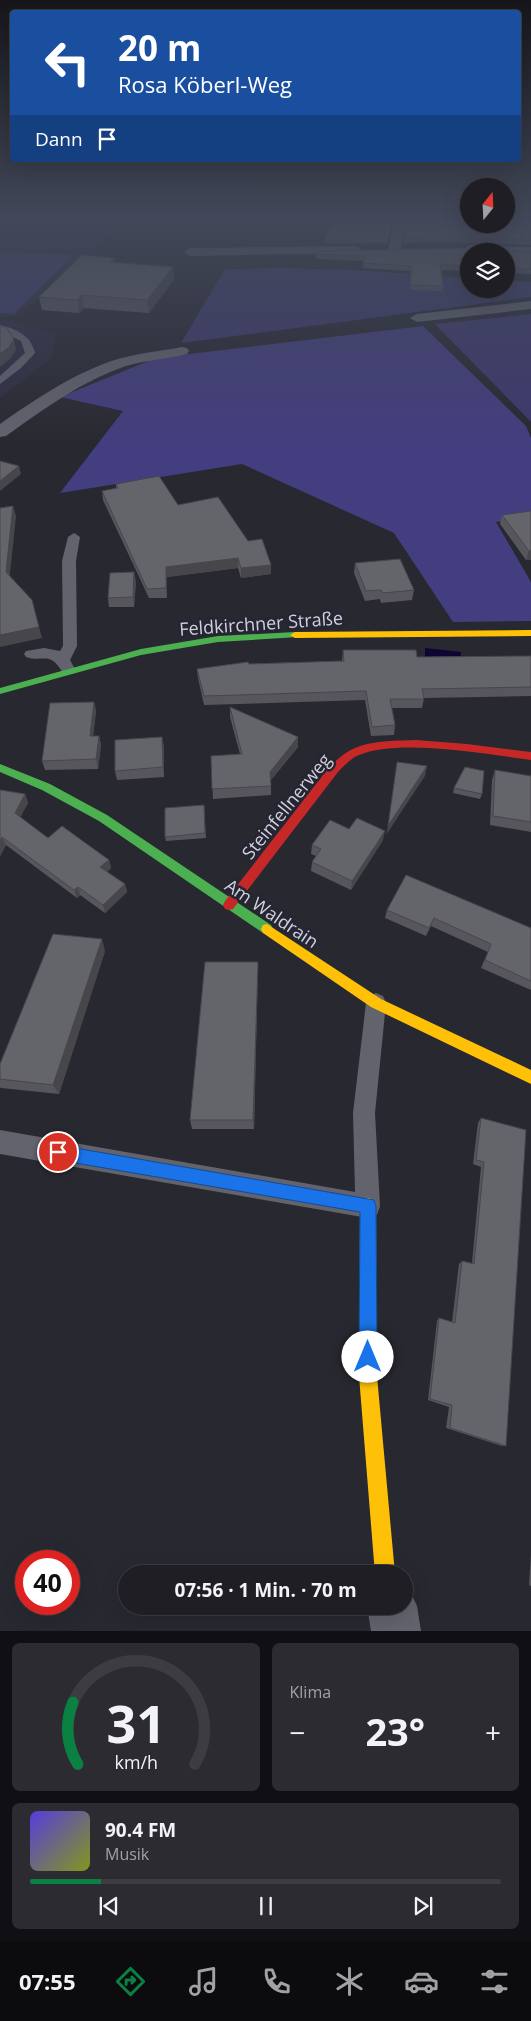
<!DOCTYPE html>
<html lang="de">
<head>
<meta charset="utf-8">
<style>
	body { margin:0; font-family:"Open Sans",sans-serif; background:#2b2b31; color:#f1f3f6; height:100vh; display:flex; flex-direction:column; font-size:19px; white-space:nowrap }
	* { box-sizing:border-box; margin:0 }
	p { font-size:16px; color:#a1a2a6 }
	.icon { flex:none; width:28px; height:28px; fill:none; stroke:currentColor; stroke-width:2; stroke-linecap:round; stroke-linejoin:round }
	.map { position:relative; height:1631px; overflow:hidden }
	.drawer { display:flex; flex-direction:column; gap:12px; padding:12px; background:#101014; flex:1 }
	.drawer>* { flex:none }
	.top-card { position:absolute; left:10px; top:10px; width:511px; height:152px; border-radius:5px; box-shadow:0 5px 20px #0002,0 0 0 1px #3c3c41; background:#1a4fa0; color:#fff; overflow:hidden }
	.needle { width:32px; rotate:18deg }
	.controls { position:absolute; left:460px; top:178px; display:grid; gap:10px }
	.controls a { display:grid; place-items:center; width:55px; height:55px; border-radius:50%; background:#1e1e24; box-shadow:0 5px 20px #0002,0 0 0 1px #3c3c41; font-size:25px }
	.speed { position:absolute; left:15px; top:1550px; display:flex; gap:10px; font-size:25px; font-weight:700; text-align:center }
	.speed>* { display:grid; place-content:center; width:65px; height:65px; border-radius:50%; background:#1e1e24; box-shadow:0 5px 20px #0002,0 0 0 1px #3c3c41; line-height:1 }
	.speed .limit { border:8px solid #d22; background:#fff; color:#111 }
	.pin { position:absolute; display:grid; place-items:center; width:42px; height:42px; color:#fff; margin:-21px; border:2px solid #fff; border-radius:50%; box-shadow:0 1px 5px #0007 }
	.me { position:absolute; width:55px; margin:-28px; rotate:0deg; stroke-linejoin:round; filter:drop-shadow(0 0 4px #0008) }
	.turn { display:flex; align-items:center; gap:18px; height:105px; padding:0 25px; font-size:22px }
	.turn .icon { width:65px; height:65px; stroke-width:2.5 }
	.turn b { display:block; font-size:35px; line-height:42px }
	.then { display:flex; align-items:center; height:48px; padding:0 25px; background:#0003; gap:10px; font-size:19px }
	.big { font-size:38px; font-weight:700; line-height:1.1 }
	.drawer .widget { flex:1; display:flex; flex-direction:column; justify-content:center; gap:8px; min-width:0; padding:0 18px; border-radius:8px; background:#2b2b31 }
	.drawer .dial { align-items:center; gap:0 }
	.dial svg { height:130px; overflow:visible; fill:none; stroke:#3c3c41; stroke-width:7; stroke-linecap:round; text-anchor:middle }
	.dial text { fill:#f1f3f6; stroke:none }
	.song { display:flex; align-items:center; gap:15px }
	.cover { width:60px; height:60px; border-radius:8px; background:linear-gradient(135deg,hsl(250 70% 55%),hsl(70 70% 35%)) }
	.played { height:5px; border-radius:2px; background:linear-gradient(90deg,#0b8043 15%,#3c3c41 15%) }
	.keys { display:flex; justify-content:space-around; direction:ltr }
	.heat { display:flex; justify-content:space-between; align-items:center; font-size:28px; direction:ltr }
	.drawer .tiles { flex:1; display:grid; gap:12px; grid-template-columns:1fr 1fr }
	.widget:last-child { grid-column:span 2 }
	.trip { position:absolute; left:118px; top:1565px; width:295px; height:50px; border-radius:25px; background:#1e1e24; box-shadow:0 5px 20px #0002,0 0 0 1px #3c3c41; font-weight:700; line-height:50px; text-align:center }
	.tab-bar { display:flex; height:80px; justify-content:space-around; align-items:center; background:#0c0c0e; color:#a1a2a6 }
	.tab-bar .icon { width:35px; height:35px }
	.tab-bar .active { color:#0b8043 }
	.tab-bar b { font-size:22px; color:#f1f3f6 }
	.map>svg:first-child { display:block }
	.built { fill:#2d2d40 }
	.green { fill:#3d396e }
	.forest { fill:#433e80 }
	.water { fill:#0f0432 }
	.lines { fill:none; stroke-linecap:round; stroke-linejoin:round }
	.lane { fill:#63636e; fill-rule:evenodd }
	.street { fill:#63636e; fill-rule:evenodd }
	.fast { fill:#4caf50; fill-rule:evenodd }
	.slow { fill:#ffc107; fill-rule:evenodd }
	.jam { fill:#c62828; fill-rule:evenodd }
	.wall { fill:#56565c }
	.shaded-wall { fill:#46464b }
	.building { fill:#64646b; stroke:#46464b }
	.route { fill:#1a73e8; stroke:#114b97 }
	.labels { text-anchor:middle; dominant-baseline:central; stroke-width:5; stroke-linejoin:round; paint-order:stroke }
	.street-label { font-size:18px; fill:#d1d1db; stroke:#252534 }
</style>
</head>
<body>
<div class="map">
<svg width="531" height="1631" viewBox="0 0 531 1631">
	<rect width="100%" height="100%" fill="#282830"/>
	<g class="built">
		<path d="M0,217H127L96,250L38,298L15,316L0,317Z"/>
		<path d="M0,319L55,334L52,358L0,398Z"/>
	</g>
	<g class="green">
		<path d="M0,252L74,255L14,314L0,313Z"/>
		<path d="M281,268L354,270L469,278V289H506V280L531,282V297L181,343L225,269Z"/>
		<path d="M531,314V421H530L435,324Z"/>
	</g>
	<path class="forest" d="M423,326L526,426L531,438V518L496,522L531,582V621L453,622L394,533L242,464L60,493L123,411L60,397L156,358Z"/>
	<path class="water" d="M425,648L461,652L460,663L425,659Z"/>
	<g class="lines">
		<g class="lane">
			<path d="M0,325C16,329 31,335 35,353L21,368L0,384V376L25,353L21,341L0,331Z"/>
			<path d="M74,533L80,537L76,561L77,646L70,660L75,669L73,673H63C49,650 45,663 26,657L24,654L26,651L44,648L60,651L63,646L62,561L68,537Z"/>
			<path d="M376,993L383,996L386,1003L375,1113L380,1206L377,1215L368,1218L0,1154V1130L355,1192L353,1113L366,1003L369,996Z"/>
		</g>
		<g class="street">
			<path d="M395,217H407L400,250L394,254L388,250Z"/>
			<path d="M470,245L531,247V255L506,254V251L466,252L464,249Z"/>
			<path d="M355,246L359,247L361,250L359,253L190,256L184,252L190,248Z"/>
			<path d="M531,301V309L417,322L410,318L417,314Z"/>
			<path d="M182,347L187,348L189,351L187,354C167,359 146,360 126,366C82,381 44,409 6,436L0,437V424C36,399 75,372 118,359C139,353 161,351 182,347Z"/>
			<path d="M404,1586L409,1589L417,1606L421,1631H371L367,1606H404Z"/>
		</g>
		<g class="fast">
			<path d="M295,632L298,633V637L218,642L141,655L0,694V688L141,649L218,636Z"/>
			<path d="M0,764L50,784L107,815L271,925L273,929L271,933L267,934L263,933L99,821L42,790L0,772Z"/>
		</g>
		<g class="slow">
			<path d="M531,630V636L295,638L290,635L295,632Z"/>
			<path d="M267,924L381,999L531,1070V1084L371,1007L263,933L261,929L263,925Z"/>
			<path d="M368,1198L374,1200L376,1206L377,1376L395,1574H375L359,1376L360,1206L362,1200Z"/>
		</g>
		<path class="jam" d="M416,740L467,744L531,752V760C488,754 398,738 359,755C351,758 344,766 338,772L233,909L229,910L225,909L223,905L225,901L330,766C336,761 342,755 349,751C368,740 395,741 416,740Z"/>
	</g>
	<g class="wall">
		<path d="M337,217H394L387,243L324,244V239L333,227Z"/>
		<path d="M531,217V245L458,242L403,243L404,238L456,226L501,228V224H506Z"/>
		<path d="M470,248H505L507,251L531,252V274L506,273V251H469V271L441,270L443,286L442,291L411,290L410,271L363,268L364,261L316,259L317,254L318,251Z"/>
		<path d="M115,258V263L173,267L174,279L149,313L84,308L79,313L42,310L39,297Z"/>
		<path d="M116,484L178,505L248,541L271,565V574L241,578L238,568L167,577V598H149L103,500L102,491L116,488Z"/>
		<path d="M531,511V560H526L500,524L502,515Z"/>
		<path d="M355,563L414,590L412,600L381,603L380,599L365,601L354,573Z"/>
		<path d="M136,581L134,607H109L108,598Z"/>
		<path d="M343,650L417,657L531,656V696L424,698L422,708H392L395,725L394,735L371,736L365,700L204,705L198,678L197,669L249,664L342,661Z"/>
		<path d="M94,702L96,711L93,736H99L101,745L98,769L45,770L42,761Z"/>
		<path d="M230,707L298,747L271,780V795L213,799L211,756L240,754L230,717Z"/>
		<path d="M164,746V777L117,780L115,771Z"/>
		<path d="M495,770L531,776V832L490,825L492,780Z"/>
		<path d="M454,788L482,794L480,799L453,793Z"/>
		<path d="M0,790L25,794L28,803L20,817L48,838L109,860L111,868L107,872L125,884L127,892L105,913L80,895L77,898L6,845L0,856Z"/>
		<path d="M204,805L206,838L166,841L165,837Z"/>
		<path d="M349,829L383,840L351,890L311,871L312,862L316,856L311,854L312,845Z"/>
		<path d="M387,910L531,928V990L481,968L488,952L431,926L426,936L385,918Z"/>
		<path d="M105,951L59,1094L1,1088L0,1087V1079Z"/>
		<path d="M258,962L254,1129H192L190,1120Z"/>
		<path d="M481,1118L506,1446H502L446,1428L449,1407L428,1400L437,1321L439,1318L452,1322L459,1264L462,1261L472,1263L481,1167L473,1164L478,1123Z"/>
		<path d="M531,1554V1586L529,1585Z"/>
	</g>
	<g class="shaded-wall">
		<path d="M115,258L116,270L110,262Z"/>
		<path d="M173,267L174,279L149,313L147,300Z"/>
		<path d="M82,295L84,308L79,313L77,300Z"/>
		<path d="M14,339L16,350L11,358L0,367V354Z"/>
		<path d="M19,466L21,474L0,491V481Z"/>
		<path d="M13,506L16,516L9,583L6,572Z"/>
		<path d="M529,551H531V560H526Z"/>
		<path d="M238,558V568L167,577V598L166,588V567Z"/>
		<path d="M271,565V574L241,578V568Z"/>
		<path d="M134,572L136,581L134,607L133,597Z"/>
		<path d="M39,627L42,638L0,647V635Z"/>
		<path d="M94,702L96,711L92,745L90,736Z"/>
		<path d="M99,736L101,745L98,769L96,759Z"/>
		<path d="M162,737L164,746V777L163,767Z"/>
		<path d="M298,737V747L270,781V772Z"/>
		<path d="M427,766L425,776L386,835L388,826Z"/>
		<path d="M25,794L28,803L18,822L15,813Z"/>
		<path d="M385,831L383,840L351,890L352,881Z"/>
		<path d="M2,837L6,845L0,856V841Z"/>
		<path d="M109,860L111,868L102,876L100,867Z"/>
		<path d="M125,884L127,892L105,913L103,905Z"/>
		<path d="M78,887L80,895L77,898L74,890Z"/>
		<path d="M434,918L431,926L426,936L429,928Z"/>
		<path d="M102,939L105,951L59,1094L53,1085Z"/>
		<path d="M258,962V974L254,1129L253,1120Z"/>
	</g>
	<g class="building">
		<path d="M337,217H393L388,238L324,239L330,227H333Z"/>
		<path d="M408,217H455L456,226L502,228V224H506V217H531V240L459,237L404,238Z"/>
		<path d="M470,248H505L507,251L531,252V269L506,268V251H469V266L440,264L443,286L411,285V266L363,263L366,256L317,254L318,251Z"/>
		<path d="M82,255L115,258L110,262L173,267L147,300L82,295L77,300L39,297Z"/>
		<path d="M0,325L6,327L14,339L9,347L0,354Z"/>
		<path d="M0,461L19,466L0,481Z"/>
		<path d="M159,476L178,505L218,497L248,541L262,539L271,565L241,568L238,558L166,567V588L147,589L102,491L118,488L116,484Z"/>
		<path d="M13,506L6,572L32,600L39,627L0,635V508Z"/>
		<path d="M531,511V551H529L502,515Z"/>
		<path d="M400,559L414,590L383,593L381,590L366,591L355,563Z"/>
		<path d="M134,572L133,597L108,598L110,573Z"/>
		<path d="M343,650H416L417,657L531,656V687L422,689L424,699H390L395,725L372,727L366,691L204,696L197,669L248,662L249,664L344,661Z"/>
		<path d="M94,702L90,736H99L96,759L42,761L50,703Z"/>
		<path d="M230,707L298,737L270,772L271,786L212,789L211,756L242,754Z"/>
		<path d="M162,737L163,767L115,771V740Z"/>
		<path d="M397,762L427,766L388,826Z"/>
		<path d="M465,767L484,771L482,794L454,788Z"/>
		<path d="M495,770L531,776V822L493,816Z"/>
		<path d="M0,790L25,794L15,813L48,838L62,826L109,860L100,867L125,884L103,905L78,887L74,890L2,837L0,841Z"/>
		<path d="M204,805L205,833L165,837V808Z"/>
		<path d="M357,818L385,831L352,881L312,862L321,849L312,845L330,820L349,829Z"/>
		<path d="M406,875L531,928V981L485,960L491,944L434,918L429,928L387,910Z"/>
		<path d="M53,934L102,939L53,1085L0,1079V1064Z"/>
		<path d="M205,962H258L253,1120H190Z"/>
		<path d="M481,1118L526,1130L506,1446L450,1428L452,1405L430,1399L439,1318L455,1323L462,1261L474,1264L484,1162L476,1160Z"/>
	</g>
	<linearGradient id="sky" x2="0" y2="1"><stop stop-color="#16161a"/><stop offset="0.49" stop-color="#424859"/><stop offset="1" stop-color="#424859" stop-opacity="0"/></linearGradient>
	<rect width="531" height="445" fill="url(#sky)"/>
	<path class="route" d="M58,1145L374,1200L376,1206L377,1357L374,1363L368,1366L362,1363L359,1357L360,1212L58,1160L53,1158L51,1152L53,1147Z"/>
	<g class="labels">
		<g class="street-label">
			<text transform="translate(261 623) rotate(-4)">Feldkirchner Straße</text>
			<text transform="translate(286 806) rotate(-51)">Steinfellnerweg</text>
			<text transform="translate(272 913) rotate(34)">Am Waldrain</text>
		</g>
	</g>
</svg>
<div class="controls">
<a><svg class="needle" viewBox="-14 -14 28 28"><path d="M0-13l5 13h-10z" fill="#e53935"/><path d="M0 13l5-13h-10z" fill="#a1a2a6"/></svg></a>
<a><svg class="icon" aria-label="layers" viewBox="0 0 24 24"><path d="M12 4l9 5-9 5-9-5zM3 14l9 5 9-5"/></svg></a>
</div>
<div class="speed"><div class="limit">40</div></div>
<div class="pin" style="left:58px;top:1152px;background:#d93025"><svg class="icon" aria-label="arrive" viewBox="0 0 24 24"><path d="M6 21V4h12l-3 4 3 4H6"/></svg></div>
<svg class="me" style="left:368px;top:1357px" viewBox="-20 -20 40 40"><circle r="19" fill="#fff"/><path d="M0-13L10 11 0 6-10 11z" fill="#1a73e8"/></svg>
<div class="trip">07:56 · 1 Min. · 70 m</div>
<div class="top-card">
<div class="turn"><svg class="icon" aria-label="left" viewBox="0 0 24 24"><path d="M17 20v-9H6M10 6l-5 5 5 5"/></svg><div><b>20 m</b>Rosa Köberl-Weg</div></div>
<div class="then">Dann<svg class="icon" aria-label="arrive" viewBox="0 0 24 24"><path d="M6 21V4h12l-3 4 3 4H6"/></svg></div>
</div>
</div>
<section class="drawer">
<div class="tiles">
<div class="widget dial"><svg viewBox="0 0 100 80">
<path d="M14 69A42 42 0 1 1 86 69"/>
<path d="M14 69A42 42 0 0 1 11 31" stroke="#0b8043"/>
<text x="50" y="56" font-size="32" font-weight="700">31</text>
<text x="50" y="72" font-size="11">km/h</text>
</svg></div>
<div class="widget"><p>Klima</p>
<div class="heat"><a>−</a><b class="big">23°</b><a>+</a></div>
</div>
<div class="widget">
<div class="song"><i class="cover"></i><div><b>90.4 FM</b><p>Musik</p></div></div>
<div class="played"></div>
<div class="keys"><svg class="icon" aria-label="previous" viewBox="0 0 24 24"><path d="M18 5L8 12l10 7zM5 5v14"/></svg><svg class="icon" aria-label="pause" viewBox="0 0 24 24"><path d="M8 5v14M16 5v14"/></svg><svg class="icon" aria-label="next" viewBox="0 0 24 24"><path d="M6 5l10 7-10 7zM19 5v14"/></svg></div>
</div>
</div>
</section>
<nav class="tab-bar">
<b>07:55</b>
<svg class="icon active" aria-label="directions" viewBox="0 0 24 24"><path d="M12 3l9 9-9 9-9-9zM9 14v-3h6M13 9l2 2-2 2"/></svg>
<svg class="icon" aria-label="music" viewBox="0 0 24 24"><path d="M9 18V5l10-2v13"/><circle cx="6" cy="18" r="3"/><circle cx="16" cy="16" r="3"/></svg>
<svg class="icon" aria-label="phone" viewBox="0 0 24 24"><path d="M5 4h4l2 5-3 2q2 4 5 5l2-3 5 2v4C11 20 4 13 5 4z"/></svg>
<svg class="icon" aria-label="climate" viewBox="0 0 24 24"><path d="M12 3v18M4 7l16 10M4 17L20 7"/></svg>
<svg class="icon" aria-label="car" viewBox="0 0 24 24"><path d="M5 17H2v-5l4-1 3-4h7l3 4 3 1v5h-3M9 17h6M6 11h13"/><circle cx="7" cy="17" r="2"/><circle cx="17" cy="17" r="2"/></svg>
<svg class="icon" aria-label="filters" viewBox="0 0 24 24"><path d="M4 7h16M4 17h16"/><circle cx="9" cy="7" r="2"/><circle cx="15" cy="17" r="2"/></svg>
</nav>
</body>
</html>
